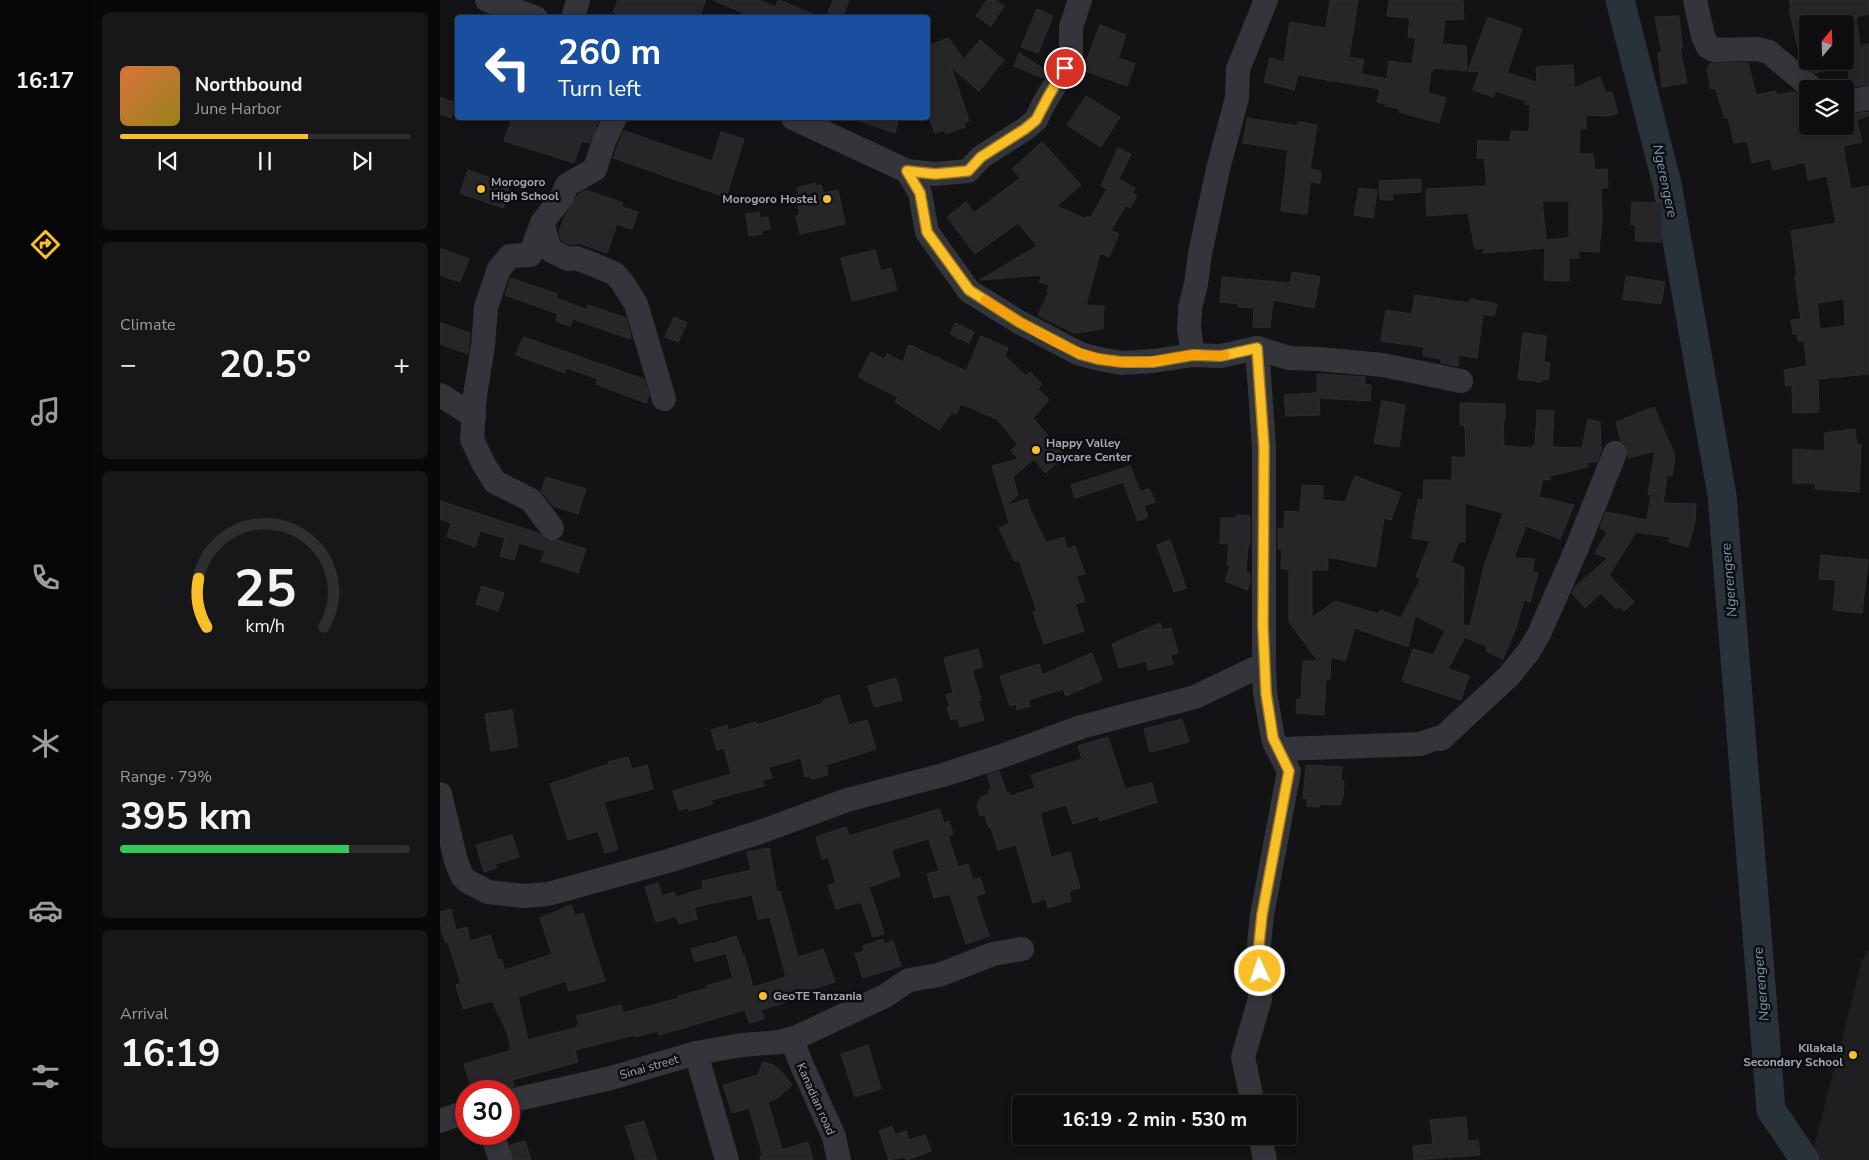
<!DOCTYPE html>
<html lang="en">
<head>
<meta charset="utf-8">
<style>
	body { margin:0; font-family:"Nunito Sans",sans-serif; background:#171719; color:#f1f3f6; height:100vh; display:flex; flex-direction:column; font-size:19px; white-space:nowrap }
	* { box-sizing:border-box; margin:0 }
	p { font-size:16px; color:#9b9c9f }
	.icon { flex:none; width:28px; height:28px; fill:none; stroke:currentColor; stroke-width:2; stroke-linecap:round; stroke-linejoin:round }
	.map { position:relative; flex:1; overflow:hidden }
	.panel { display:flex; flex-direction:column; gap:12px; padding:12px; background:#080809; width:350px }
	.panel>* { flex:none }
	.guide { position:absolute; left:15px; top:15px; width:475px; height:105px; border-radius:5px; box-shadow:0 2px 8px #0003,0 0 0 1px #2e2e30; background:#1a4fa0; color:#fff; overflow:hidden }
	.needle { width:32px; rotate:19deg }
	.buttons { position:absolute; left:1359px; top:15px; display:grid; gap:10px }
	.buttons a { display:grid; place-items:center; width:55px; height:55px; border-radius:5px; background:#0e0e10; box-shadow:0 2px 8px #0003,0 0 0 1px #2e2e30; font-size:25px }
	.speed { position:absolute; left:15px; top:1080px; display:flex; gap:10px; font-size:25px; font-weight:700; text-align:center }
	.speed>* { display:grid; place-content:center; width:65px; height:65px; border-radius:50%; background:#0e0e10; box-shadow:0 2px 8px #0003,0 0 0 1px #2e2e30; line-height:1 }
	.speed .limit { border:8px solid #d22; background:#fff; color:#111 }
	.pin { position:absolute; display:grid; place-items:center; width:42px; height:42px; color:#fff; margin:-21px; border:2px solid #fff; border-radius:50%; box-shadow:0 1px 5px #0007 }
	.me { position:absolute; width:55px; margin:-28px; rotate:357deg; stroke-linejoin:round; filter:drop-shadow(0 0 4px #0008) }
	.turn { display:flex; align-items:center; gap:18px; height:105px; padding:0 20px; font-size:22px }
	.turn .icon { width:65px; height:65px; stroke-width:2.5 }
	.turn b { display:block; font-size:35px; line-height:42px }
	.big { font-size:38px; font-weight:700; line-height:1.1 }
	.panel .widget { flex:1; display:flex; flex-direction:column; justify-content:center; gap:8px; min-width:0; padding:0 18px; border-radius:8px; background:#171719 }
	.panel .dial { align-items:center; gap:0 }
	.dial svg { height:130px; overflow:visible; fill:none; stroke:#2e2e30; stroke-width:7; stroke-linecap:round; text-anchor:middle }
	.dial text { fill:#f1f3f6; stroke:none }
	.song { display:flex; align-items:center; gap:15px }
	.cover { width:60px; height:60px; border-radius:8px; background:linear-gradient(135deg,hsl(20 70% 55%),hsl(50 70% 35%)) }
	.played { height:5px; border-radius:2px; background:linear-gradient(90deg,#f9bf28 65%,#2e2e30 65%) }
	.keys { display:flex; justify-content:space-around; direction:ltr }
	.heat { display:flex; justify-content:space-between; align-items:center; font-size:28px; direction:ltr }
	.charge { height:8px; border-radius:4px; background:linear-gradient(90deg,#34c759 79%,#2e2e30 0) }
	.trip { position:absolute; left:572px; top:1095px; width:285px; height:50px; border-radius:5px; background:#0e0e10; box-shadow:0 2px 8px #0003,0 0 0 1px #2e2e30; font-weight:700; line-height:50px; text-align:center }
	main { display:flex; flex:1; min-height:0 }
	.tabs { display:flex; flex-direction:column; width:90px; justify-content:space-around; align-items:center; background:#060606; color:#9b9c9f }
	.tabs .icon { width:35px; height:35px }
	.tabs .selected { color:#f9bf28 }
	.tabs b { font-size:22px; color:#f1f3f6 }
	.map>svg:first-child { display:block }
	.built { fill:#1f1f22 }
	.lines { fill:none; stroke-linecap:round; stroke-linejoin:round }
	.river { stroke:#293139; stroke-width:29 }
	.building { fill:#262629; stroke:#2d2d31; fill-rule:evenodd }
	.minor { stroke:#34353a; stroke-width:24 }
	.route-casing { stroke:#a27c1a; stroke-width:12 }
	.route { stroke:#f9bf28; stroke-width:9 }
	.slow { stroke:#f59e0b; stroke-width:9 }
	.poi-dot { fill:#f9bf28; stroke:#0e0e10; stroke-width:2 }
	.labels { text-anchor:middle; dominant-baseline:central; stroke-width:5; stroke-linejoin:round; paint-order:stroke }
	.poi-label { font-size:12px; font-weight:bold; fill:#a4a9b6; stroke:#0e0e10; text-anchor:start }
	.street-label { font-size:12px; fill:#a4a9b6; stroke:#0e0e10 }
	.water-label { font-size:14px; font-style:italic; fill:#7a95b3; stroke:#0e0e10 }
</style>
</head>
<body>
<main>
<nav class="tabs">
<b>16:17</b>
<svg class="icon selected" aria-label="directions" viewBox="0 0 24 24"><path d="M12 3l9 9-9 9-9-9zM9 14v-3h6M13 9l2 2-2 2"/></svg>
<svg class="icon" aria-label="music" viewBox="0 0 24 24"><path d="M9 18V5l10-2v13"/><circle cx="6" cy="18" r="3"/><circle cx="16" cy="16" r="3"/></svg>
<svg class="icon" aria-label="phone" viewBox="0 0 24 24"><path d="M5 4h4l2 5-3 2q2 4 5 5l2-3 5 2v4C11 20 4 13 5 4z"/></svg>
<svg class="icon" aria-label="climate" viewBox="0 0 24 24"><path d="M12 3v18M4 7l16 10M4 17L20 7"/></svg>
<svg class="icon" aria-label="car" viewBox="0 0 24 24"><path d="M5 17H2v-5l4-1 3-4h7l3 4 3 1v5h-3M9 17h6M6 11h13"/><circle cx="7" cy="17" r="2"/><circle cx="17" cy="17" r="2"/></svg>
<svg class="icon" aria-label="filters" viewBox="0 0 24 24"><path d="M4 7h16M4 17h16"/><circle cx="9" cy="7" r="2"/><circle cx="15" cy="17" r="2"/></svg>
</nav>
<section class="panel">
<div class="widget">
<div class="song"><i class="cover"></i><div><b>Northbound</b><p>June Harbor</p></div></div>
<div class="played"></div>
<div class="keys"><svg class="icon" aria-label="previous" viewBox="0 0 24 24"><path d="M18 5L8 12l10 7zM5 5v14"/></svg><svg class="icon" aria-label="pause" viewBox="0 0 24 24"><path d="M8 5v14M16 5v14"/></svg><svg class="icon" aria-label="next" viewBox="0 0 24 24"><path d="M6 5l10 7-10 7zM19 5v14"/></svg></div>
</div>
<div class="widget"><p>Climate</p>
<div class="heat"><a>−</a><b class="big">20.5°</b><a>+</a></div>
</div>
<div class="widget dial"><svg viewBox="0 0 100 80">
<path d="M14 69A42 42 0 1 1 86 69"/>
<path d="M14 69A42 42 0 0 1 9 39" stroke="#f9bf28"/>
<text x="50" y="56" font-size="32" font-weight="700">25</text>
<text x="50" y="72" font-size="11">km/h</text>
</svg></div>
<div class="widget"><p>Range · 79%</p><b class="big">395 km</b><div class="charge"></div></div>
<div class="widget"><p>Arrival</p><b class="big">16:19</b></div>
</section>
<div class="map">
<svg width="1429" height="1160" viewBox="0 0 1429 1160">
	<rect width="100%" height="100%" fill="#131315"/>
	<path class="built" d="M1429,949V1160H1375L1373,1151L1422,960Z"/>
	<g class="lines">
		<path class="river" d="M1180,0L1227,184L1282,495L1331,1110L1365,1160"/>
	</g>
	<g class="building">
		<path d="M178,0H266L259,18H187L173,12Z"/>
		<path d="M273,0H319L335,7L339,0L380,17L301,18L303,13Z"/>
		<path d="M393,0H409L402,18H386Z"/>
		<path d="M547,0H555L564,6L551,26L536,16Z"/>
		<path d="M890,0H918L909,57L924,60L921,74L947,79L949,61L972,64L976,38L968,37L970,18L947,16L949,0H1023L1024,19L1005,20L1002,44L1026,46L1027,71L994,68V70H991L988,93L1006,98L999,123L959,112L960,109L945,106L946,104L937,102L940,89L858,75L854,90L824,82L830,58L844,62L850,22L886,28Z"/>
		<path d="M1349,0H1429V14L1416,17L1420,46L1429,44V85L1410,87L1405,24H1368V61H1401V66L1375,73L1361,61L1349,9H1351Z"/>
		<path d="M597,9L613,16L598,53L581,47Z"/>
		<path d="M1239,16L1242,48H1240L1247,83L1222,87L1218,53L1222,52L1215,17Z"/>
		<path d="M1048,17L1082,29L1067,73L1097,82L1096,67L1133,65L1134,88L1160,77L1166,93L1172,92L1178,113L1169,116L1146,115V129H1140L1139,154H1153L1155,170L1167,169L1168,188H1161L1162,217L1159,252L1138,251L1139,258H1129V281L1104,280L1105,248L1043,253L1045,248L1035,249L1028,213L987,216L986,189L1047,186L1044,158H1037L1038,140L1070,142L1071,131L1089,132L1090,105L1085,104L1086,101L1056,91L1053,97L1033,90L1039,72L1028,71ZM1102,201H1129V238L1106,240Z"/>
		<path d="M660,25L686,35L678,58L695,64L687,86L643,70Z"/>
		<path d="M508,38L524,59L540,40L564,60L539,91L511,67L529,121L524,123L525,127L506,134L505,130L495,133L488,113V46Z"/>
		<path d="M579,53L607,71L603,78L574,66Z"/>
		<path d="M1272,63H1308L1316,95L1336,91V95L1355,92L1366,101L1368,126H1405V115L1429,112V115L1417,120L1422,142L1403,146L1411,189L1429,186V374L1378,379L1379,412L1353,413L1352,385L1346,386L1344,370L1367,366L1364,341H1358L1357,334H1353L1351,320L1361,319L1355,276H1357L1351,231L1396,223L1387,176L1368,180L1365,162L1333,170L1330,159L1312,163L1307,141L1294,143L1288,118H1285L1275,88L1271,89L1267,68H1270L1269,65ZM1404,299L1405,326L1380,329L1377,303Z"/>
		<path d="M646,96L680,117L661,147L627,125Z"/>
		<path d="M0,97L16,103L11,118L0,114Z"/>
		<path d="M72,118H154L159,119L149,143L142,141L134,163L64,141Z"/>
		<path d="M417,118H459L455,133L417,120Z"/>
		<path d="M807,118L858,126V122L877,125L870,169L881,171L880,183L870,182L867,214L841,211L848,150L803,143Z"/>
		<path d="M184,131L272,161L281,132L304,139L286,197L173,158Z"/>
		<path d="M602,142L641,185L617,206L646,219L647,216L650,218L667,189L661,186L678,148L691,154L679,179L695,188L692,193L697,196L690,208L686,205L671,230L679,234L669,257L660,253L646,305L664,306L663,329L634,333L598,315L609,292H607L609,285L599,282L602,275L540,280L597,246L578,223L535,254L507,217L526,202L534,213L580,178L572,169Z"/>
		<path d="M28,170L71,185L63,208L20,193Z"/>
		<path d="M981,179V192L952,194L953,200H940L939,181Z"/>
		<path d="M375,183L376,186L381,185L383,193L398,190L405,224L360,234L356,216L360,214L355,195L359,194L357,188Z"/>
		<path d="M919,188L937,190L933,218L914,215Z"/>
		<path d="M146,190L183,203L182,207L198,212L192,229L177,224L167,253L139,243L130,245L121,240L119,232L125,215L138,195Z"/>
		<path d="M1192,202L1222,203L1221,242L1195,241L1196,225H1191Z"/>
		<path d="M319,212L320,218L328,217L330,229L322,230V234L309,236L306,214Z"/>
		<path d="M0,248L29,259L20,282L0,275Z"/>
		<path d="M435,250L441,271L451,268L457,290L412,301L401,258Z"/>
		<path d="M852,272L880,277L874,308L833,300L830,328L813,327L814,308L798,307L799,304L780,302L782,277L850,283Z"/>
		<path d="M1186,276L1225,282L1221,304L1183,299Z"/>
		<path d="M71,278L117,294L116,298L147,310L148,305L186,318L191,336L190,339L133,319L130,326L116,321L118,314L65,295Z"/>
		<path d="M975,295L1029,303L1030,299L1057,304L1054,316L1043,314L1037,358L1019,355L1018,366L1001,363V359L983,356L984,347L941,341L946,310L972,314Z"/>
		<path d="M234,317L247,323L238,342L225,337Z"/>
		<path d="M0,323L30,333L28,354L0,344Z"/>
		<path d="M515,323L534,332L529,343L510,334Z"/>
		<path d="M1083,333L1106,336L1104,362L1110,363L1108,380L1102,379V382L1078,379Z"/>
		<path d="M541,336L568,348L565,356L586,376L590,372L602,384L598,389L609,400L593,418L625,456L605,473L594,459L573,477L578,495L565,506L587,499L590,509L606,543L624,537L627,549L635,546L645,574L636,576L645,601L635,604L644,631L604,644L593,612L597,611L579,560L575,562L559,528L569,523L552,466L578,459L571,450L578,445L557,419L521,404L516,414L512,412L499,430L455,402L458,397L418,377L431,352L444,359L447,354L463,362L469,345L526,371Z"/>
		<path d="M83,337L204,379L209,396L206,403L156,384L158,379L127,368L125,373L76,355Z"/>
		<path d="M877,374L925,377L924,384L931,385L930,401L879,398L880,415L846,416L844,395L877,393Z"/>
		<path d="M942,401L965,405L959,447L934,443Z"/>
		<path d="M1020,403L1065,404V420L1063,419L1064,446L1092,448V446H1095L1097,410L1114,411L1112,447L1142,448L1148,419L1160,422L1161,451L1157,462H1148L1147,467L1110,476V480L1103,479L1099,497L1134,505L1120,539L1086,526L1074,558L1094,559L1093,572L1098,573L1090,602L1084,600L1076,628L1063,659L1046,651L1048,647L1025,637L1008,669L1029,676L1021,700L962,681L973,649L993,655L1005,631L975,616L968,647L915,628L905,661L891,657L890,679H886L884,715L856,713L857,699H861L863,661H878L849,622V569H841L842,549H838V528L844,529L845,511L860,512L862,485L883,486V500L905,502L915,476L961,493L951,520L944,518L936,567L888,557V570H872V618L895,601L938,614L940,610L961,618L981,578L976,577L990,541L972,538L978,499L983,501L984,480H1012V457H1026L1025,426L1020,425ZM1025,503L1063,513L1044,567L1030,626L1023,625L1024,567L1011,562L1019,541L1025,542Z"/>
		<path d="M1214,407L1235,456L1232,476L1227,475L1223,503L1256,504L1255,522L1248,547L1229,542L1230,537L1196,532L1169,575L1194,602L1184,611L1179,606L1176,609L1161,593L1145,608L1132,593L1135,587L1168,558L1155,553L1167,532L1160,528L1166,512L1207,520L1211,495L1208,494L1215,451L1188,458V451L1186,445L1181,441L1176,422Z"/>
		<path d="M1415,429L1417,445L1421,444L1419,492L1375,489L1376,483H1353V449L1385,451L1384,433Z"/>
		<path d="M690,466L700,492L709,488L715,502L704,506L708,517L698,521L683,482L635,498L631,485Z"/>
		<path d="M106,477L146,489L138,514L113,506L101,491Z"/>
		<path d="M0,501L92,531L100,534L107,541L118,540L146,549L138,573L101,561L105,551L79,543L74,560L60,556L65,538L40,531L35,547L7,537L11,523L0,519Z"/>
		<path d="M796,515L810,516V545H808L806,572L810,574V582L807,590L785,581L791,565H787L789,544H780L781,518H796Z"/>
		<path d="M730,540L746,588L734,592L717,545Z"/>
		<path d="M1381,555L1428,560L1422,613L1393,610L1396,580L1379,579Z"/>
		<path d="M42,586L64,593L58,611L36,604Z"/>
		<path d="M720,623L722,630L731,628L738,653L730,655L733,664L708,670L706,661L679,668L672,644Z"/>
		<path d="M538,649L543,667L532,670L541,700L538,701L544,720L520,727L517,718L511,720L507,707H510L506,695L513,693L504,658Z"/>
		<path d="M652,653L662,680L626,696L623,689L588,700L590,706L577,710L576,704L570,706L560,676L599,664L602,675Z"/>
		<path d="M456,678L462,700L434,707L428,686Z"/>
		<path d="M399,695L409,725L427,720L436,749L386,765L388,775L371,779L370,776L365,777L361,758L329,767L332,778L322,780L324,786L271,800L273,804L249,811L248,808L239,810L233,791L291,774L284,748L277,750L271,730L287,725L289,730L316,722L317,725L383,703V700Z"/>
		<path d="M72,710L78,747L51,751L45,714Z"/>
		<path d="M742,719L749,742L710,752L704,729Z"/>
		<path d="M668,737L685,789L712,783L717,802L660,821L658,816L633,824L626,805L600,813L611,857L630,852L640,888L629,891L631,901L608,908L606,899L593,903L576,845L558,850L550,825L549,828L545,815L540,816L537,806L541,797L550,794L548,790L552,789L547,775L559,771L567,793L569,792L570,796L595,788L591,775L642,759L638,746Z"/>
		<path d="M188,757L192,769L207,765L213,789L164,802L178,849L165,853L158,831L128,840L110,784L168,764V762Z"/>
		<path d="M866,765L902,767L901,781H904L903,798H901V805L879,804V807L867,806V798H863Z"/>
		<path d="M499,809L504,823L509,821L513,834L508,836L518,867L528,864L533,880L540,878L545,893L536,896L549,936L526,944L510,894L494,898L487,874L499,871L489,839L451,850L460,876L429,887L444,934L433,937L421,902L396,909L388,885L396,883L388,857L382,859L376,837L406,827L409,836Z"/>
		<path d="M72,835L79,857L55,864L57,868L44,872L36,845Z"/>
		<path d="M329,848L337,892L340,891L358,957L383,949L395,982L370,990L371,994L321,1010L324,1019L309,1023L305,1010L219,1035L218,1031L195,1037L194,1035L135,1050L138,1062L72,1080L74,1086L59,1091H56L54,1084L32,1091L24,1064L71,1050L67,1032L52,1001L23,1009L16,985L21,983L8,942L6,943L1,929L0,912L11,909L16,930L27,927L30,941L50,935L58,960L61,959L65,970L112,954L100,918L131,905L135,916L143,913L165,981L129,991L126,981L78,997L88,1040L138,1027L137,1024H139L136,1016L181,1005L183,1013L239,998V996L267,988L266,986L293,978L286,953L255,962L251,949L271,943L272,944L296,936L303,956L304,955L313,987L346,977L330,917L318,919L312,895L254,907L257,919L239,924L236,916L216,922L205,887L218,883L222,896L234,892L236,897L263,889L262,881L311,870L307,852Z"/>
		<path d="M443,939L444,944L453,941L461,966L423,978L415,954L424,951L423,946Z"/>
		<path d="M428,1045L441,1089L415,1097L401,1054Z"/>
		<path d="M323,1062L333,1065L342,1072L352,1085L336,1099L328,1102L342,1150L368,1142L373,1160H320V1157L323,1156L309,1108L292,1113L283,1085L318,1075Z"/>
		<path d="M1026,1117L1028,1141L1038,1140L1040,1155L974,1160L973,1146L993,1144L990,1120Z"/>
		<path d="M204,1121L208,1134L217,1160H196L185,1126Z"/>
		<path d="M452,1126L455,1135L466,1131L469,1140L485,1135L491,1151L467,1160L464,1157L449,1160L439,1131Z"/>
		<path d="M85,1141L91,1160H74L70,1145Z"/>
	</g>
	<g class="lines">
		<g class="minor">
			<path d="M47,0L96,18"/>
			<path d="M1255,0L1263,36L1268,47L1274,50L1317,49L1329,52L1373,89"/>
			<path d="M133,18L138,0"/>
			<path d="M1405,102L1429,98"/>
			<path d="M353,118L467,171L480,193L487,232L529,291L579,322L640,354L659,359L682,363L713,361L753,355L781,356L817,348L849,358L879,359L943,365L1021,381"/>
			<path d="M467,171L495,174L528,171L541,157L585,129L596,120L603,105L631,58V27L640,0"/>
			<path d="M102,223L110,250L128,259L136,258L157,266L175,274L182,282L196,304L224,399"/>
			<path d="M817,348L824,447V664L825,693L833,738L835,744L843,749L980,744L997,738L1001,739L1069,676L1089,651L1099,634L1136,550L1175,453"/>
			<path d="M753,355L749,329L750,308L756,284L760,254L778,169L797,98L798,69L826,0"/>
			<path d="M0,395L34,416"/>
			<path d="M112,528L91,500L55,482L43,463L32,439L35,395L43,346L46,307L59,269L70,256L90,255L102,223L123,195L127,185L155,169L164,141L175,118"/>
			<path d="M0,794L16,861L22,876L27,881L48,892L84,896L108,894L228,861L317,833L407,800L503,775L562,756L641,727L755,697L824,664"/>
			<path d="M351,1039C357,1050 359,1061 365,1072L394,1137L399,1160"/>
			<path d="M256,1053L287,1160"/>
			<path d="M69,1101L171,1078L256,1053L302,1045L340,1042L357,1037L445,996L469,980L499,975L553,954L582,949"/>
			<path d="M813,1104L803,1057L820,999L819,944L822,915L849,771L835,744"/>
			<path d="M0,1121L26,1112"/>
			<path d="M52,1134L61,1160"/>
			<path d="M820,1136L825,1160"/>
		</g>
	</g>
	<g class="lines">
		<g class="route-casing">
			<path id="route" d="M625,68L608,97L596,120L585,129L541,157L528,171L495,174L467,171L480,193L487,232L529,290L579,322L640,354L658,359L682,362H713L753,355L781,356L817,348L824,447L823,627L826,693L833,738L849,771L822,915L819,944L820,971"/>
		</g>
		<use href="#route" class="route"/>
		<path class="slow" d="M545,300C584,325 635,360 682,362C706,364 728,358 751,355C762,354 774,357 785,355"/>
	</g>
	<g class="poi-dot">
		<circle cx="41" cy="189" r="5"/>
		<circle cx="387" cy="199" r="5"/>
		<circle cx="596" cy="450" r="5"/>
		<circle cx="323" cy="996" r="5"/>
		<circle cx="1413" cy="1055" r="5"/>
	</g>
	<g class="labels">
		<g class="poi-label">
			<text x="51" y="182">Morogoro<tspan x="51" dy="14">High School</tspan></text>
			<text x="377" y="199" text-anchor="end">Morogoro Hostel</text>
			<text x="606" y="443">Happy Valley<tspan x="606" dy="14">Daycare Center</tspan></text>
			<text x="333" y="996">GeoTE Tanzania</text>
			<text x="1403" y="1048" text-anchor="end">Kilakala<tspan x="1403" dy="14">Secondary School</tspan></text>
		</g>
		<g class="street-label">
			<text transform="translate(209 1067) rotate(-16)">Sinai street</text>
			<text transform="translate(376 1099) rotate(66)">Kanadian road</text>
		</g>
		<g class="water-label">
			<text transform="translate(1225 181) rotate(78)">Ngerengere</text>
			<text transform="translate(1289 580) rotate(-95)">Ngerengere</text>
			<text transform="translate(1321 984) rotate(-95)">Ngerengere</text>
		</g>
	</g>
</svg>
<div class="buttons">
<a><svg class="needle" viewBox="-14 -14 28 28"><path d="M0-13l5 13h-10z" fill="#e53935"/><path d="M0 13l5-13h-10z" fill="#9b9c9f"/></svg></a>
<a><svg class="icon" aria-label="layers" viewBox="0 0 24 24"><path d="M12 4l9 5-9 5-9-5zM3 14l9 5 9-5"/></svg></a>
</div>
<div class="speed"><div class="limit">30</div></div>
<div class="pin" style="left:625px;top:68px;background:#d93025"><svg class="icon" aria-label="arrive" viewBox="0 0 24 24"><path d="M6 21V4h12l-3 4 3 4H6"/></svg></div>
<svg class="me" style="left:820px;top:971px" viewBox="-20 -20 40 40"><circle r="17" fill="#f9bf28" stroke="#fff" stroke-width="3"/><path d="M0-11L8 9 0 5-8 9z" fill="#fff"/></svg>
<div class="trip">16:19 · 2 min · 530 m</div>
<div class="guide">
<div class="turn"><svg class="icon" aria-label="left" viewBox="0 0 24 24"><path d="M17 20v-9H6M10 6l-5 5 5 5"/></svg><div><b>260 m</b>Turn left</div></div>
</div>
</div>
</main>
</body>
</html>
